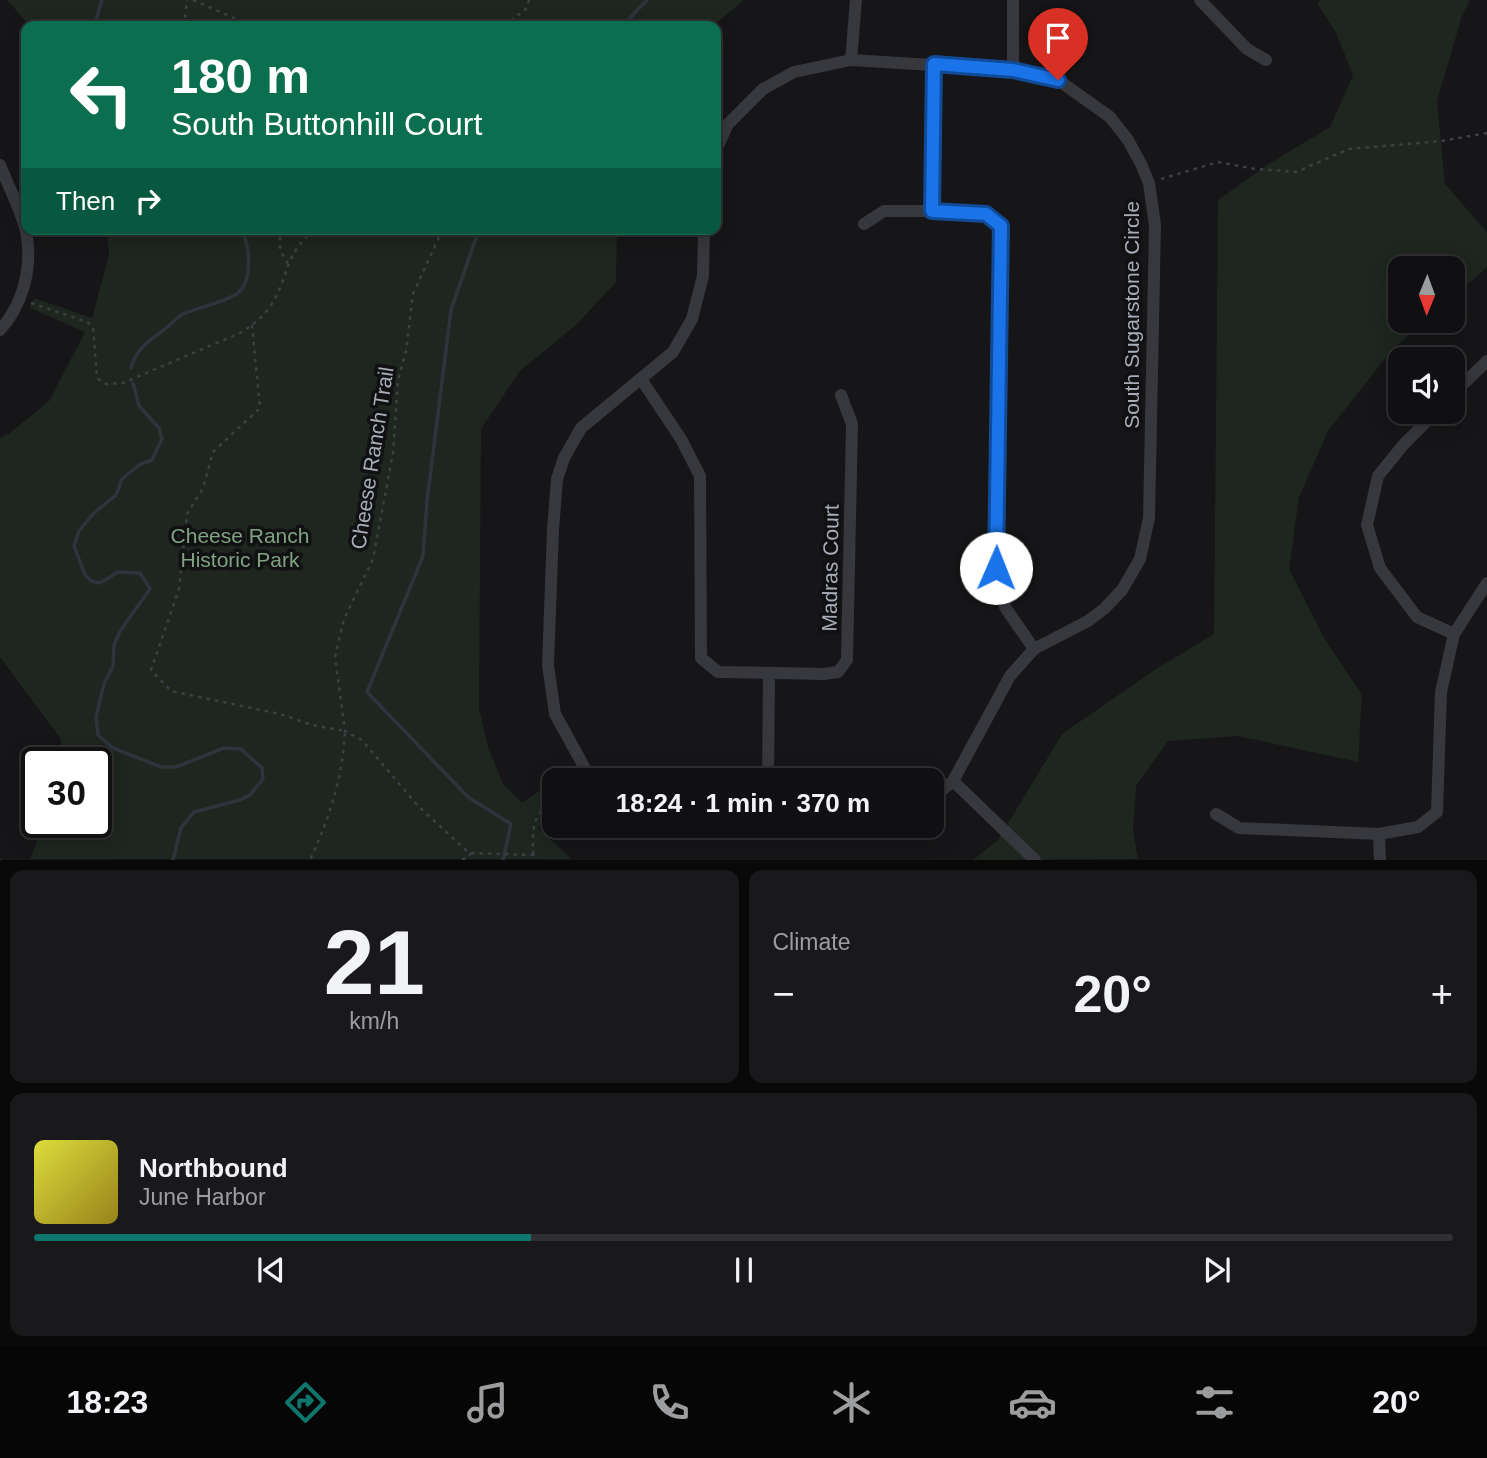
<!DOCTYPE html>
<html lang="en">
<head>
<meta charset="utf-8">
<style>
	body { margin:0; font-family:Arial,sans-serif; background:#19191b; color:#f1f3f6; height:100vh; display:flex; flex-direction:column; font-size:26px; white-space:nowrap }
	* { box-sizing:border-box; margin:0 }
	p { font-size:23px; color:#9c9d9f }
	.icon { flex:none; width:38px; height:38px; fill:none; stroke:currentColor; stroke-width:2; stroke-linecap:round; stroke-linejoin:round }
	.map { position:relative; height:860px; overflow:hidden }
	.details { display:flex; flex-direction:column; gap:10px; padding:10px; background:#09090a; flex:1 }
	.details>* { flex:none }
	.top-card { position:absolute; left:21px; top:21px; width:700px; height:214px; border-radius:14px; box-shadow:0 4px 18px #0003,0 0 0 2px #303032; background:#0b6e4f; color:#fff; overflow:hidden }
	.needle { width:46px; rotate:181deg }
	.controls { position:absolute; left:1388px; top:256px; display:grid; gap:14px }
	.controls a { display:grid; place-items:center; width:77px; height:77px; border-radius:14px; background:#101012; box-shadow:0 4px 18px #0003,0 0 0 2px #303032; font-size:35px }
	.speed { position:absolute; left:21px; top:747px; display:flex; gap:14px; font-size:35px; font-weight:700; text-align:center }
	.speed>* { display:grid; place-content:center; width:91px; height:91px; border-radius:50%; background:#101012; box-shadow:0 4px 18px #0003,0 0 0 2px #303032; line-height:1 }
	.speed .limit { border:4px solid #111; border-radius:10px; background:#fff; color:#111 }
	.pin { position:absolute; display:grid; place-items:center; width:60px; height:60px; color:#fff; margin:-72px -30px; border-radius:50% 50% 50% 0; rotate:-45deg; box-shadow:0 0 7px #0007 }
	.pin .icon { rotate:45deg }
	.me { position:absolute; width:77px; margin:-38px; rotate:1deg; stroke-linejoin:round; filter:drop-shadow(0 0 5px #0008) }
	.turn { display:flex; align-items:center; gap:24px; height:147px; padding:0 35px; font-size:32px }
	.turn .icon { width:91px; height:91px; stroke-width:2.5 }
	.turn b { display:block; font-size:49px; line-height:60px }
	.then { display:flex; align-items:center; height:66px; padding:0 35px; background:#0003; gap:14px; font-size:26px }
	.big { font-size:52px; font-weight:600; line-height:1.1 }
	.details .card { flex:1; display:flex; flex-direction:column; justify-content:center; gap:10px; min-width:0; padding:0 24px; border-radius:14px; background:#19191b }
	.details .dial { align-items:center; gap:0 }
	.dial b { font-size:91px; line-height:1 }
	.song { display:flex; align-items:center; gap:21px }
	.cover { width:84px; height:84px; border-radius:10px; background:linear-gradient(135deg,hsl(60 70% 55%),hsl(50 70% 35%)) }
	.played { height:7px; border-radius:4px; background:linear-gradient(90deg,#0f766e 35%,#303032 35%) }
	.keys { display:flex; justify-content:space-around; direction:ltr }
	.heat { display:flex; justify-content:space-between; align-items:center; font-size:38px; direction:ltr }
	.details .tiles { flex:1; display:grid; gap:10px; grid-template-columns:1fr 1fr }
	.card:last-child { grid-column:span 2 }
	.trip { position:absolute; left:542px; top:768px; width:402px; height:70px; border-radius:14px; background:#101012; box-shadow:0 4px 18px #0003,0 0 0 2px #303032; font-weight:600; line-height:70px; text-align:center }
	.dock { display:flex; height:112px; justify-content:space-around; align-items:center; background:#060607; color:#9c9d9f }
	.dock .icon { width:49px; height:49px }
	.dock .current { color:#0f766e }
	.dock b { font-size:32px; color:#f1f3f6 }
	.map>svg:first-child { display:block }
	.green { fill:#1e261f }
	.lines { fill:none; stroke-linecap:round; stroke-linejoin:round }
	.stream { stroke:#2c353c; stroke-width:3.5 }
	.path { stroke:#3d3f44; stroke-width:2.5; stroke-dasharray:3.5 5; stroke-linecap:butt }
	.minor { stroke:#37383d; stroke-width:12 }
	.route-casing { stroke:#114b97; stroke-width:18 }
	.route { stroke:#1a73e8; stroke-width:12 }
	.labels { text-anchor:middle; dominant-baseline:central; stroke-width:7; stroke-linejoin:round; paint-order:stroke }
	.street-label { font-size:21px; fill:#a8adb8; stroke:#111113 }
	.park-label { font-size:21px; fill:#7fa381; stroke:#111113 }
</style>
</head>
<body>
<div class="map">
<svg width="1487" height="860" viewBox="0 0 1487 860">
	<rect width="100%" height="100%" fill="#161618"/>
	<g class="green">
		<path d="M7,0H744L713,26H30Z"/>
		<path d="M1322,0H1470L1462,16L1437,101L1445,184L1487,232V267L1453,297L1452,268H1400V320H1426L1390,352L1328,431L1299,497L1289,569L1324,638L1362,695L1358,762L1238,736L1168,741L1136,786L1133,830L1138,859L973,860L998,840L1062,734L1156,669L1214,634L1218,200L1270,163L1330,127L1353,75L1336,33L1317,3Z"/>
		<path d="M107,229H617L616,282L576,325L520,371L481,429L479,708L488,747L503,784L522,803L572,768L582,780H555V813L538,828L572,859H30L44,823L96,822V763H60L61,739L0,657V438L10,433L49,401L85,332L30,308L34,298L92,318L109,255Z"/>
	</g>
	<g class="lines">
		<g class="stream">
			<path d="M94,26L102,0"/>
			<path d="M622,26L647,0"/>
			<path d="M479,229L451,310L427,501L423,556L367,692L468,797L511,824L503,860"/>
			<path d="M131,368C136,348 151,340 166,328C172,324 176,318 183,314C199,307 219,304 235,295C254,284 250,246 241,229"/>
			<path d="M133,383L139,406L159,428L162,439L152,460L139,465L122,479L116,495L93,514L79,531L74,546L85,575L91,581L100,583L118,572L140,573L150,589L120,631L114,645L113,666L104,684L96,717L98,735L113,748L161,767H176L224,748L241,749L262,768L263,779L250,795L240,800L194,812L181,828L173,860"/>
		</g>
		<g class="path">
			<path d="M193,0L236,19L260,26"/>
			<path d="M184,26L187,0"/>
			<path d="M504,26L527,8L529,0"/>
			<path d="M1161,179L1218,162L1255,169L1296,172L1349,149L1442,141L1487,133"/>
			<path d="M277,229L280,235V250L288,264"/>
			<path d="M439,229L440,235L413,294L406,351L398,380L393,453L373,559L344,619L335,657L345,731L362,740L418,806L469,853L533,855L534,860"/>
			<path d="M31,303L87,322L93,327L97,378L106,384L123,383L240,333C251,326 261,319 269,308C290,279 282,254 316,229"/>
			<path d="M252,325L260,408L213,452L203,488L187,514L179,589L151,670L171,691L280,714L312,725L345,731C343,777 329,819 310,860"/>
			<path d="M533,855C533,826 531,817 555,798"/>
			<path d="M0,859V860"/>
			<path d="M462,860L471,854"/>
		</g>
		<g class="minor">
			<path d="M1200,0L1247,49L1266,60"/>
			<path d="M851,60L856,0"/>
			<path d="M1013,70V0"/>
			<path d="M716,150L728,124L763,89L794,72L851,60L1013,70L1058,80L1110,117L1128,140L1141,164L1149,183L1155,225L1149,518L1140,559L1122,590L1104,609L1088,621L1034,649L1010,676L953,781L933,798"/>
			<path d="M0,165C8,186 24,215 27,237C32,270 22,306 0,330"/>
			<path d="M932,211L934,64"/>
			<path d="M864,224L884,211H932L986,214L1001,226L997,568L1005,607L1034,649"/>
			<path d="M641,379L681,439L700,476L701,658L718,672L824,674L838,672L847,660L852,424L841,395"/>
			<path d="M1452,395L1487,361"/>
			<path d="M1437,411L1404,444L1378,476L1367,525L1380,568L1417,617L1454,634"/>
			<path d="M596,780L587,772L555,714L548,665L553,530L557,479L564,458L581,428L673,352L692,319L703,276L704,229"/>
			<path d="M768,780L769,674"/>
			<path d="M953,781L1035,860"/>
			<path d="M1216,814L1239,828L1379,834L1418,827L1437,812L1441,692L1454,634L1487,583"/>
			<path d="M675,826L690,830L832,833L880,826"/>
			<path d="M1379,834L1380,860"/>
		</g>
	</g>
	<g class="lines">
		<g class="route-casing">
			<path id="route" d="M996,568L1001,226L986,214L932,211L934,64L1013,70L1058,80"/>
		</g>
		<use href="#route" class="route"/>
	</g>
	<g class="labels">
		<g class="street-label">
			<text transform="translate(1131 315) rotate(-90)">South Sugarstone Circle</text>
			<text transform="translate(372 458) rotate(-81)">Cheese Ranch Trail</text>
			<text transform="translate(830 568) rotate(-89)">Madras Court</text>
		</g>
		<g class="park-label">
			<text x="240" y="535">Cheese Ranch<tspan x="240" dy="24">Historic Park</tspan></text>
		</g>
	</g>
</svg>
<div class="controls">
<a><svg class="needle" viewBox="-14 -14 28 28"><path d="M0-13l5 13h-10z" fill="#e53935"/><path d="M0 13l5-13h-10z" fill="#9c9d9f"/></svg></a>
<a><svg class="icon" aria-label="sound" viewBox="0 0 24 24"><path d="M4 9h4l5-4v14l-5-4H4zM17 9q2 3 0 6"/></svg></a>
</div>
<div class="speed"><div class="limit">30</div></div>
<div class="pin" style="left:1058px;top:80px;background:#d93025"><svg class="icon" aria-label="arrive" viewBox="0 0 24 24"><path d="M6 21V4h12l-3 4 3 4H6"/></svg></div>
<svg class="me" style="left:996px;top:568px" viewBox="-20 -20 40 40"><circle r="19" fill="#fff"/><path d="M0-13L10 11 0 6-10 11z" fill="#1a73e8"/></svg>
<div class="trip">18:24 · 1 min · 370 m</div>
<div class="top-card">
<div class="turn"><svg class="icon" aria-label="left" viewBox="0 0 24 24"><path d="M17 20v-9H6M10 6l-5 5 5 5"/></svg><div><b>180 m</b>South Buttonhill Court</div></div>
<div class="then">Then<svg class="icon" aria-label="right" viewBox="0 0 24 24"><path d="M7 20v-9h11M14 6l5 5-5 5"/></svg></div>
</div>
</div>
<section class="details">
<div class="tiles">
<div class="card dial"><b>21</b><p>km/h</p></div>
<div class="card"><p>Climate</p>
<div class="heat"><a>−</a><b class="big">20°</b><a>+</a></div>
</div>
<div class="card">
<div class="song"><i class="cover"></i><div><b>Northbound</b><p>June Harbor</p></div></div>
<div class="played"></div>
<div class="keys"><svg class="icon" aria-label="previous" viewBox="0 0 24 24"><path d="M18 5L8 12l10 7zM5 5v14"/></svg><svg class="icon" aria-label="pause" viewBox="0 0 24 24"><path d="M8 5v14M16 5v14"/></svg><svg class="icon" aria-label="next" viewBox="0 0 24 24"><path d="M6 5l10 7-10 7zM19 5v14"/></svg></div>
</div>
</div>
</section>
<nav class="dock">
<b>18:23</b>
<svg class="icon current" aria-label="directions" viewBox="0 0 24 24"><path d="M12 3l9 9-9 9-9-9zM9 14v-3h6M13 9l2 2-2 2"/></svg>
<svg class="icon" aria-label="music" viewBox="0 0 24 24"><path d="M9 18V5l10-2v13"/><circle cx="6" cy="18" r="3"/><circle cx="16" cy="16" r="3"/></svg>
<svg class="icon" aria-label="phone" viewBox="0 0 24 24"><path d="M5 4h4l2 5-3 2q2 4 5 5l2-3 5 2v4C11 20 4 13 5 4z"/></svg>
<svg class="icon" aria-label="climate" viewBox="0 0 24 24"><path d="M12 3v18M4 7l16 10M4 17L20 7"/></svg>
<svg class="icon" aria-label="car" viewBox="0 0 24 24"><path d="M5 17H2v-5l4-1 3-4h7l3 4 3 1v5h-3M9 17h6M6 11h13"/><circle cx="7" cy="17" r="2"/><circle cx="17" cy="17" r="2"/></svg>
<svg class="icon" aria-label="filters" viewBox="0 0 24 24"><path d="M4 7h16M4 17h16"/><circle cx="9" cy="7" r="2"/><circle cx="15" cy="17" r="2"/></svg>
<b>20°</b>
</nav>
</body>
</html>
